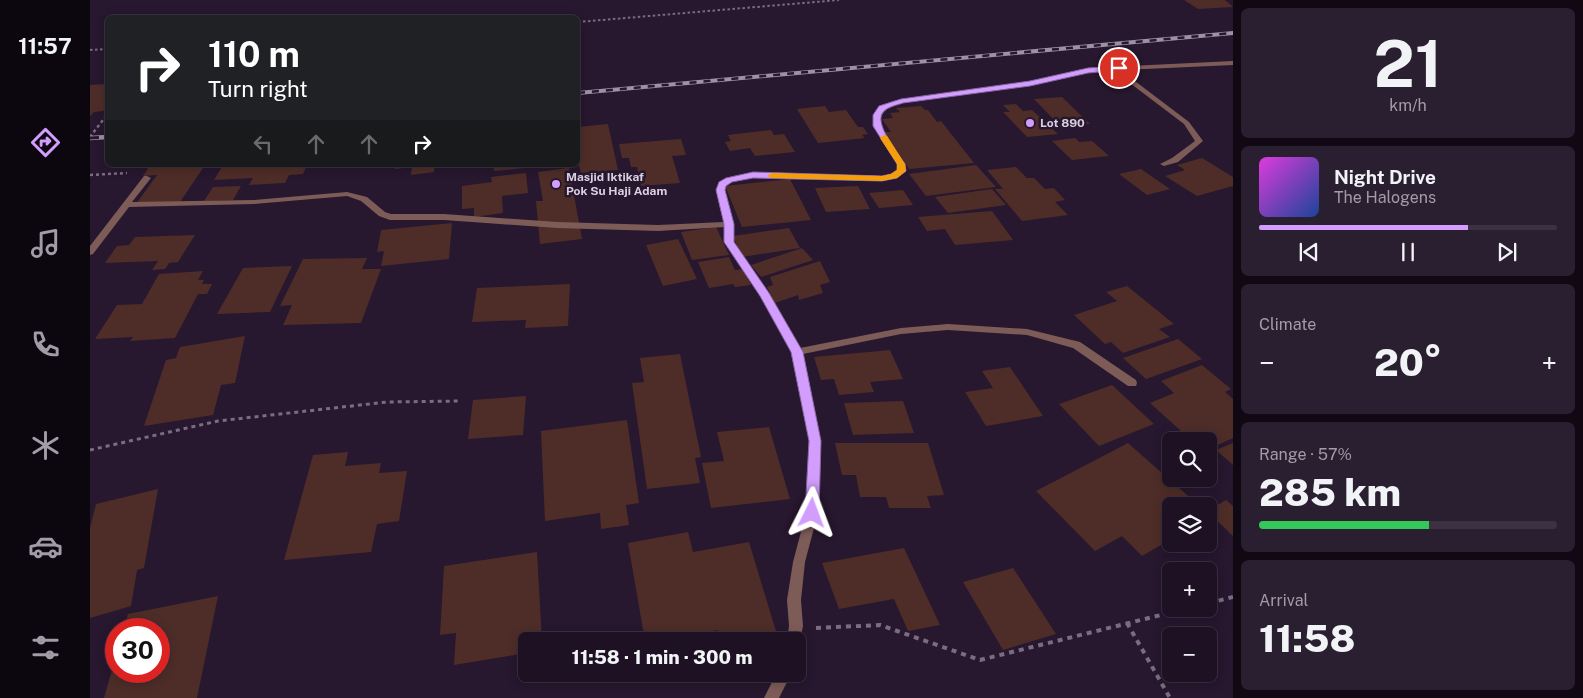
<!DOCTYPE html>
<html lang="en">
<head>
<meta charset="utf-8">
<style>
	body { margin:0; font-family:"Public Sans",sans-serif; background:#2a1f30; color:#f1f3f6; height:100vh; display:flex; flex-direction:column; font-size:19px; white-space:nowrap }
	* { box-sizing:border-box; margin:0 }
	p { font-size:16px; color:#a09da6 }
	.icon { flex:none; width:28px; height:28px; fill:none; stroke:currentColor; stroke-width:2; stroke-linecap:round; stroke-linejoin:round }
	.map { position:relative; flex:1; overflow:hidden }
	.panel { display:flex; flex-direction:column; gap:8px; padding:8px; background:#100913; width:350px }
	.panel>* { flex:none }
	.guide { position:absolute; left:15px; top:15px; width:475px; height:152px; border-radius:8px; box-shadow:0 2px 12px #0003,0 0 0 1px #3b3141; background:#202124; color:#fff; overflow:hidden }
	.tools { position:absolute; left:1072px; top:432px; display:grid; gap:10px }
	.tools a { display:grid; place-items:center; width:55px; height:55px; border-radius:8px; background:#1d1123; box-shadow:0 2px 12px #0003,0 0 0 1px #3b3141; font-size:25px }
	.speed { position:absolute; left:15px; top:618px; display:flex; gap:10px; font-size:25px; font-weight:700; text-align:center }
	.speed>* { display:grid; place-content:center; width:65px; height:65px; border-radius:50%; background:#1d1123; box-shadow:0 2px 12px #0003,0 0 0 1px #3b3141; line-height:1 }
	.speed .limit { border:8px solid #d22; background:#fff; color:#111 }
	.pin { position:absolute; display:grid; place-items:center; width:42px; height:42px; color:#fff; margin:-21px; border:2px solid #fff; border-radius:50%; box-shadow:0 1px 5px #0007 }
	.me { position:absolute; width:55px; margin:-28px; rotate:3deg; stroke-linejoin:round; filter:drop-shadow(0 0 4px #0008) }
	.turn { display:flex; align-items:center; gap:18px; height:105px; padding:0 20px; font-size:22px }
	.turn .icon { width:65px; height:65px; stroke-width:2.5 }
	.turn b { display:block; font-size:35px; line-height:42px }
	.lanes { display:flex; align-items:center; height:48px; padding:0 20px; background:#0003; justify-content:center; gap:25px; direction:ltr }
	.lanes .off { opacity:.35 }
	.big { font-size:38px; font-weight:800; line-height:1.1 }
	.panel .tile { flex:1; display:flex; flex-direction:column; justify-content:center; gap:8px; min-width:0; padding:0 18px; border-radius:8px; background:#2a1f30 }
	.panel .dial { align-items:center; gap:0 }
	.dial b { font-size:65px; line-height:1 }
	.song { display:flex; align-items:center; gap:15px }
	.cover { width:60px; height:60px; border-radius:8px; background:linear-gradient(135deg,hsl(300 70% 55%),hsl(220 70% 35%)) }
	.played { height:5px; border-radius:2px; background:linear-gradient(90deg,#d29dfd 70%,#3b3141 70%) }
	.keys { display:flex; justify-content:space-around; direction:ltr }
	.heat { display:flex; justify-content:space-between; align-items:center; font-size:28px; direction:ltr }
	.charge { height:8px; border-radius:4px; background:linear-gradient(90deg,#34c759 57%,#3b3141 0) }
	.trip { position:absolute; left:428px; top:632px; width:288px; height:50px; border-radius:8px; background:#1d1123; box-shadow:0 2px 12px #0003,0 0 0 1px #3b3141; font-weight:800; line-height:50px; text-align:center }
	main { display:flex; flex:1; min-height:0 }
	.tab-bar { display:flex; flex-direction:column; width:90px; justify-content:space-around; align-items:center; background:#0c070e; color:#a09da6 }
	.tab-bar .icon { width:35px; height:35px }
	.tab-bar .active { color:#d29dfd }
	.tab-bar b { font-size:22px; color:#f1f3f6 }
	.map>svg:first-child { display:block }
	.building { fill:#4e2d28 }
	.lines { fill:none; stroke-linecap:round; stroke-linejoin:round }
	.path-far3 { stroke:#7a6d82; stroke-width:2; stroke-dasharray:2.5 2.5; stroke-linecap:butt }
	.path-far2 { stroke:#7a6d82; stroke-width:2.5; stroke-dasharray:3 3; stroke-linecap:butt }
	.path-far1 { stroke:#7a6d82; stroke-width:3; stroke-dasharray:4 4; stroke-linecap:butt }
	.path { stroke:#7a6d82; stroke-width:4; stroke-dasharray:5 5; stroke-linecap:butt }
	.street { fill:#7d5c57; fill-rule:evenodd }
	.rail-far1-casing { stroke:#9d91a3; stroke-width:4 }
	.rail-casing { stroke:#9d91a3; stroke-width:4.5 }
	.rail-far1 { stroke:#27172f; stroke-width:2.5; stroke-dasharray:7; stroke-linecap:butt }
	.rail { stroke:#27172f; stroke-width:3; stroke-dasharray:9; stroke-linecap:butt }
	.route { fill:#d29dfd; stroke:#8866a4 }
	.slow { fill:#f59e0b }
	.poi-dot { fill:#d29dfd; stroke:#27172f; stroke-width:2 }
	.labels { text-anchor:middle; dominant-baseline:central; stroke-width:5; stroke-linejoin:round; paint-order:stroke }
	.far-poi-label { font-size:12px; font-weight:bold; fill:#dad0e0; stroke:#27172f; text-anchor:start }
</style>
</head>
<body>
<main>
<nav class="tab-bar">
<b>11:57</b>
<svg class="icon active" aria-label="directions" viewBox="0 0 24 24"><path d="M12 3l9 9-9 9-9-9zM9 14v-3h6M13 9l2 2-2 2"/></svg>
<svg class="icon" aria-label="music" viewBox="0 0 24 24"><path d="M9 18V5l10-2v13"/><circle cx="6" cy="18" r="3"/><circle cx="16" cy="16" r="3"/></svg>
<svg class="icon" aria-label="phone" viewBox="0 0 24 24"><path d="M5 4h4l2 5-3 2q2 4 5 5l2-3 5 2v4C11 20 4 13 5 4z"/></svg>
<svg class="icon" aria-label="climate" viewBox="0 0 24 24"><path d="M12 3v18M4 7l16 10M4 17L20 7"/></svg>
<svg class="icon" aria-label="car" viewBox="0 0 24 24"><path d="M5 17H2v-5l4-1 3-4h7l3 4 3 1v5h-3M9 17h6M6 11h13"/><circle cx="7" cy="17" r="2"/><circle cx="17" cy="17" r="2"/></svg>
<svg class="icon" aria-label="filters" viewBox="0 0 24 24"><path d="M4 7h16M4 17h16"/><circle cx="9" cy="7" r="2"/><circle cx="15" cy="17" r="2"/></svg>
</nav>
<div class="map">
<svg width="1143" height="698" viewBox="0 0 1143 698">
	<rect width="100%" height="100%" fill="#27172f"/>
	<g class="building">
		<path d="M1094,0H1135L1143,7L1108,9Z"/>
		<path d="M18,84V107L13,111L4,112L0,116V85Z"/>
		<path d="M972,97L1000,124L970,126L944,99Z"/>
		<path d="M926,104L933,111L942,110L968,134L937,137L913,112H920L913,105Z"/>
		<path d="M735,106L739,112L756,110L768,127H773L778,134L772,135L775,138L728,143L707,109Z"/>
		<path d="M831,106L835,110H838L847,122L851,121L884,163L819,169L794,132H801L792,119L803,118L800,113L810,112L806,108Z"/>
		<path d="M518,124L528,170L491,173L488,162V127Z"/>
		<path d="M681,130L684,135L694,134L705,152L665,156L660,148L640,151L635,142L641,141L638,135Z"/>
		<path d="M985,138L989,142L1002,141L1019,156L982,160L962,141Z"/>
		<path d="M591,139L596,155L582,156L590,183L551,186L547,167H541L539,158H532L529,144Z"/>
		<path d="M1112,158L1143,177V186L1107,196L1075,176L1095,170L1087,165Z"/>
		<path d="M73,165H115L90,202L46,204L67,175L53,176L59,167Z"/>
		<path d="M133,165H217L213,174L199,175L195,183L159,185L163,178L124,180Z"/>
		<path d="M306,165H345L344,172L321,175L322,167L305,169Z"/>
		<path d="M403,165H435V168L404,171Z"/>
		<path d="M886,165L906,187L836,196L819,174Z"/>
		<path d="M926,167L937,178H944L955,189L964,188L975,200L965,202L978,215L932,221L905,189H913L897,170Z"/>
		<path d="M479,168L492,239L450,244L446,201H453L448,172Z"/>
		<path d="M1051,169L1080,189L1057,195L1029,174Z"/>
		<path d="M436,173L438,193L412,196L413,213L384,217V208L372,209V186L402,182L401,177Z"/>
		<path d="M700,179L721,220L652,227L635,186Z"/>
		<path d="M151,186L143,200L114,201L123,187Z"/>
		<path d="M768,186L780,209L736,212L725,188Z"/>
		<path d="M902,189L916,205L858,213L845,197Z"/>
		<path d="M813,190L823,205L789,208L779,193Z"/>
		<path d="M902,211L923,240L865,245L855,229L837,231L828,217Z"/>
		<path d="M362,223L359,259L291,266L294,251L287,252L291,230Z"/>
		<path d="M626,227L639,255L602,260L591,232Z"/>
		<path d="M699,228L710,248L652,257L643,236Z"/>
		<path d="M105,235L88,262L79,263L75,269L62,270L68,261L15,263L27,246L39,245L45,237Z"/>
		<path d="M588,239L607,279L573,286L556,245Z"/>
		<path d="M712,248L723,260L671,277L661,265Z"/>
		<path d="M639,257L645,270L653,269L661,285L645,287L643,284L619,288L608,262Z"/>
		<path d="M277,258L272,269H291L271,323L193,325L202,305L190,306L213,259Z"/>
		<path d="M730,261L740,282L730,285L733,293L709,300L708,295L685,303L677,287L683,285L680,277Z"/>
		<path d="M202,266L180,312L127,314L153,268Z"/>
		<path d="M113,271L108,280H114L112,284H122L117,294H108L85,338L40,341L43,337L5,339L27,305L52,304L69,274Z"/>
		<path d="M480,284L478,326L435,328L436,320L382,322L387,288Z"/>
		<path d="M1037,286L1084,324L1069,329L1080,337L1033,353L1021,342L1015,344L984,315L1027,301L1016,292Z"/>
		<path d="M155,336L145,383L131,385L123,415L54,426L76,360L86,358L90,347Z"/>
		<path d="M1088,339L1112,359L1056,379L1033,358Z"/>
		<path d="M800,350L813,379L780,382L784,392L749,395L744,379L731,380L724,357Z"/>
		<path d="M590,354L611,457L605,458L610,483L557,489L542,383L554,382L550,358Z"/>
		<path d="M1112,365L1141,389L1135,392L1143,399V438L1119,449V441H1102L1060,403L1084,393L1071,381Z"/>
		<path d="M920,367L953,416L896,426L875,392L903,388L892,371Z"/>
		<path d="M1022,385L1064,424L1009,446L969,404Z"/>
		<path d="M436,396L433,435L378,439L383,400Z"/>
		<path d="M813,401L824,433L763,435L754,403Z"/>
		<path d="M537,420L549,503L536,505L539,525L511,529L510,513L455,521L451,431Z"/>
		<path d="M679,427L700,499L621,508L612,463L634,461L627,432Z"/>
		<path d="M745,443H838L854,495L837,496L841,508H799L796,497H770L766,475H752Z"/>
		<path d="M1038,443L1106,503L1102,506H1081V539L1052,556L1032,536L1005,551L946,491Z"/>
		<path d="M1143,443V465L1126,450Z"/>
		<path d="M258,452L255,466L291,463L289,473L317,471L309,521L287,524L281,552L194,560L223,455Z"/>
		<path d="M68,489L54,568L47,570L41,606L0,618V528L6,504Z"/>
		<path d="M1136,500L1143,506V536L1119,513V510Z"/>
		<path d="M598,532L603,552L659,542L688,638L675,641H630L628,630L571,641H555L538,543Z"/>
		<path d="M814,548L850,625L818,631L804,599L749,609L732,563Z"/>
		<path d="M447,552L452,641H436V653L364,665L366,633L350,635L354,566Z"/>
		<path d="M923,568L966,634L913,650L873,582Z"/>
		<path d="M128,596L107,698H14L26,656V671H69V629H34L38,614Z"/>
	</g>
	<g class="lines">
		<g class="path-far3">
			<path d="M488,22L749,0"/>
			<path d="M0,50L18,49"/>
			<path d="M15,117L16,115"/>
		</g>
		<g class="path-far2">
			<path d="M0,137L16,116"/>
			<path d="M0,175L37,173"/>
		</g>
		<path class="path-far1" d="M0,450L128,421L297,402L371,401"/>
		<g class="path">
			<path d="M1119,603L1143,597"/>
			<path d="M1037,623L1080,698"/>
			<path d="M726,628L790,625L890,660L1095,609"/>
		</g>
		<g class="street">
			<path d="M1143,61V65L1033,70V72L1099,122L1113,141L1088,162L1074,166L1070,164L1082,158L1105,141L1094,124L1028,74L1026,71L998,72L940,85L812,103C799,107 789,111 791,126L815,164V171L807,178L792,180L663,177L641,182L636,185L634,190L643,224V242L678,293L710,348L811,328L858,324L937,329L990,342L1046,380L1047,383L1046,386H1038L983,348L937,335L858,330L811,334L713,354L731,441L728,513L715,562L711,600L713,626L709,646L706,647V641H697L699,626L697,600L703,562L716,513L719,441L702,352L671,296L635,242V227L568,231L467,228L354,220H300L289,216L271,201L257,196L164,204L39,207L3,254L0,255V246L54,176H57L61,178L42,202L164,200L257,192L277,197L295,212L301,214H354L467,222L568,225L634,222L626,190L629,182L636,178L663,173L792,176L802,174L807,170V164L783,126C782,111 791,105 804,101L940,81L998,68Z"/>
			<path d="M686,674H701L689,698H674Z"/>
		</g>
		<g class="rail-far1-casing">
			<path id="rail-far1" d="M488,93L1143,33"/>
		</g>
		<g class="rail-casing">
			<path id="rail" d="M0,138L18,137"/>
		</g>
		<use href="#rail-far1" class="rail-far1"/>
		<use href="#rail" class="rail"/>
	</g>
	<path class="route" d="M1029,66L1032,67V70L998,73L940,86L813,103C807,105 798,107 794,111C782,122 808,153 815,164L816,171L807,178L792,181L663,178L642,182L636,186L635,190L644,224V242L679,293L713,352L731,441L729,513L727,517L722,519L717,517L715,513L719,441L701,352L670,296L634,242V224L626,190L629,182L636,178L663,172L792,176L801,174L807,170V164L783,126V115L789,106L811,99L940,81L998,68Z"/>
	<path class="slow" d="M794,135L797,136L815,164L816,171L807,178L792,181L682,178L677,176L682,173L792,176L801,174L807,170V164L790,138Z"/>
	<g class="poi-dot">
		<circle cx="940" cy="123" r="5"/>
		<circle cx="466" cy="184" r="5"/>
	</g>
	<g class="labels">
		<g class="far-poi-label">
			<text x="950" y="123">Lot 890</text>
			<text x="476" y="177">Masjid Iktikaf<tspan x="476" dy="14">Pok Su Haji Adam</tspan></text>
		</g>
	</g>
</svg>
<div class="tools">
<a><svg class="icon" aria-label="search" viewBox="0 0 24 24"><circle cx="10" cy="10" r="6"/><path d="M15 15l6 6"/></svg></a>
<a><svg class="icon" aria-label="layers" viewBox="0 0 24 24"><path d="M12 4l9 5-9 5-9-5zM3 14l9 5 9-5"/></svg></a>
<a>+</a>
<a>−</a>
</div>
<div class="speed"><div class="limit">30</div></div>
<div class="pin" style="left:1029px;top:68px;background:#d93025"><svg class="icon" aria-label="arrive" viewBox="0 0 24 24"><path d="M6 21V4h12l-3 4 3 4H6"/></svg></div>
<svg class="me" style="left:722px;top:513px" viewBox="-20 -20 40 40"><path d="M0-17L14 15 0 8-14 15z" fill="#d29dfd" stroke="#fff" stroke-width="4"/></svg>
<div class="trip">11:58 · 1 min · 300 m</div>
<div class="guide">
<div class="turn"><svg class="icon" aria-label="right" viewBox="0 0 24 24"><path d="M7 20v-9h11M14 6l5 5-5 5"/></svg><div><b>110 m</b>Turn right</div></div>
<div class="lanes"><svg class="icon off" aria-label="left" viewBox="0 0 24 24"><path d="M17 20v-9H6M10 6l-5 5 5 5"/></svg><svg class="icon off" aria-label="ahead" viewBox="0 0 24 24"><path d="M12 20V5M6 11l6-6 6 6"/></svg><svg class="icon off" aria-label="ahead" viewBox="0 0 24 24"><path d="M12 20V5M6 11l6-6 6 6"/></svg><svg class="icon" aria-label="right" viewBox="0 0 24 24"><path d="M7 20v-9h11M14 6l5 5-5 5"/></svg></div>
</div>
</div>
<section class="panel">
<div class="tile dial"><b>21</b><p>km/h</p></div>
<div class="tile">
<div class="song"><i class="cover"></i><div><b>Night Drive</b><p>The Halogens</p></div></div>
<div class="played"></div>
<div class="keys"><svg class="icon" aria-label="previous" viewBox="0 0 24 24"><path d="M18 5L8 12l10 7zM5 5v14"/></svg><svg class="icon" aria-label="pause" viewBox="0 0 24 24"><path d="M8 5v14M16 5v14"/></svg><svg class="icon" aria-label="next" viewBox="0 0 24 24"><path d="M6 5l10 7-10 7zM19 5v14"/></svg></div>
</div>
<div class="tile"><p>Climate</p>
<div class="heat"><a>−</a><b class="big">20°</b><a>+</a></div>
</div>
<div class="tile"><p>Range · 57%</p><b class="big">285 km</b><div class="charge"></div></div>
<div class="tile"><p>Arrival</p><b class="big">11:58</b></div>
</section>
</main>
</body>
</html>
